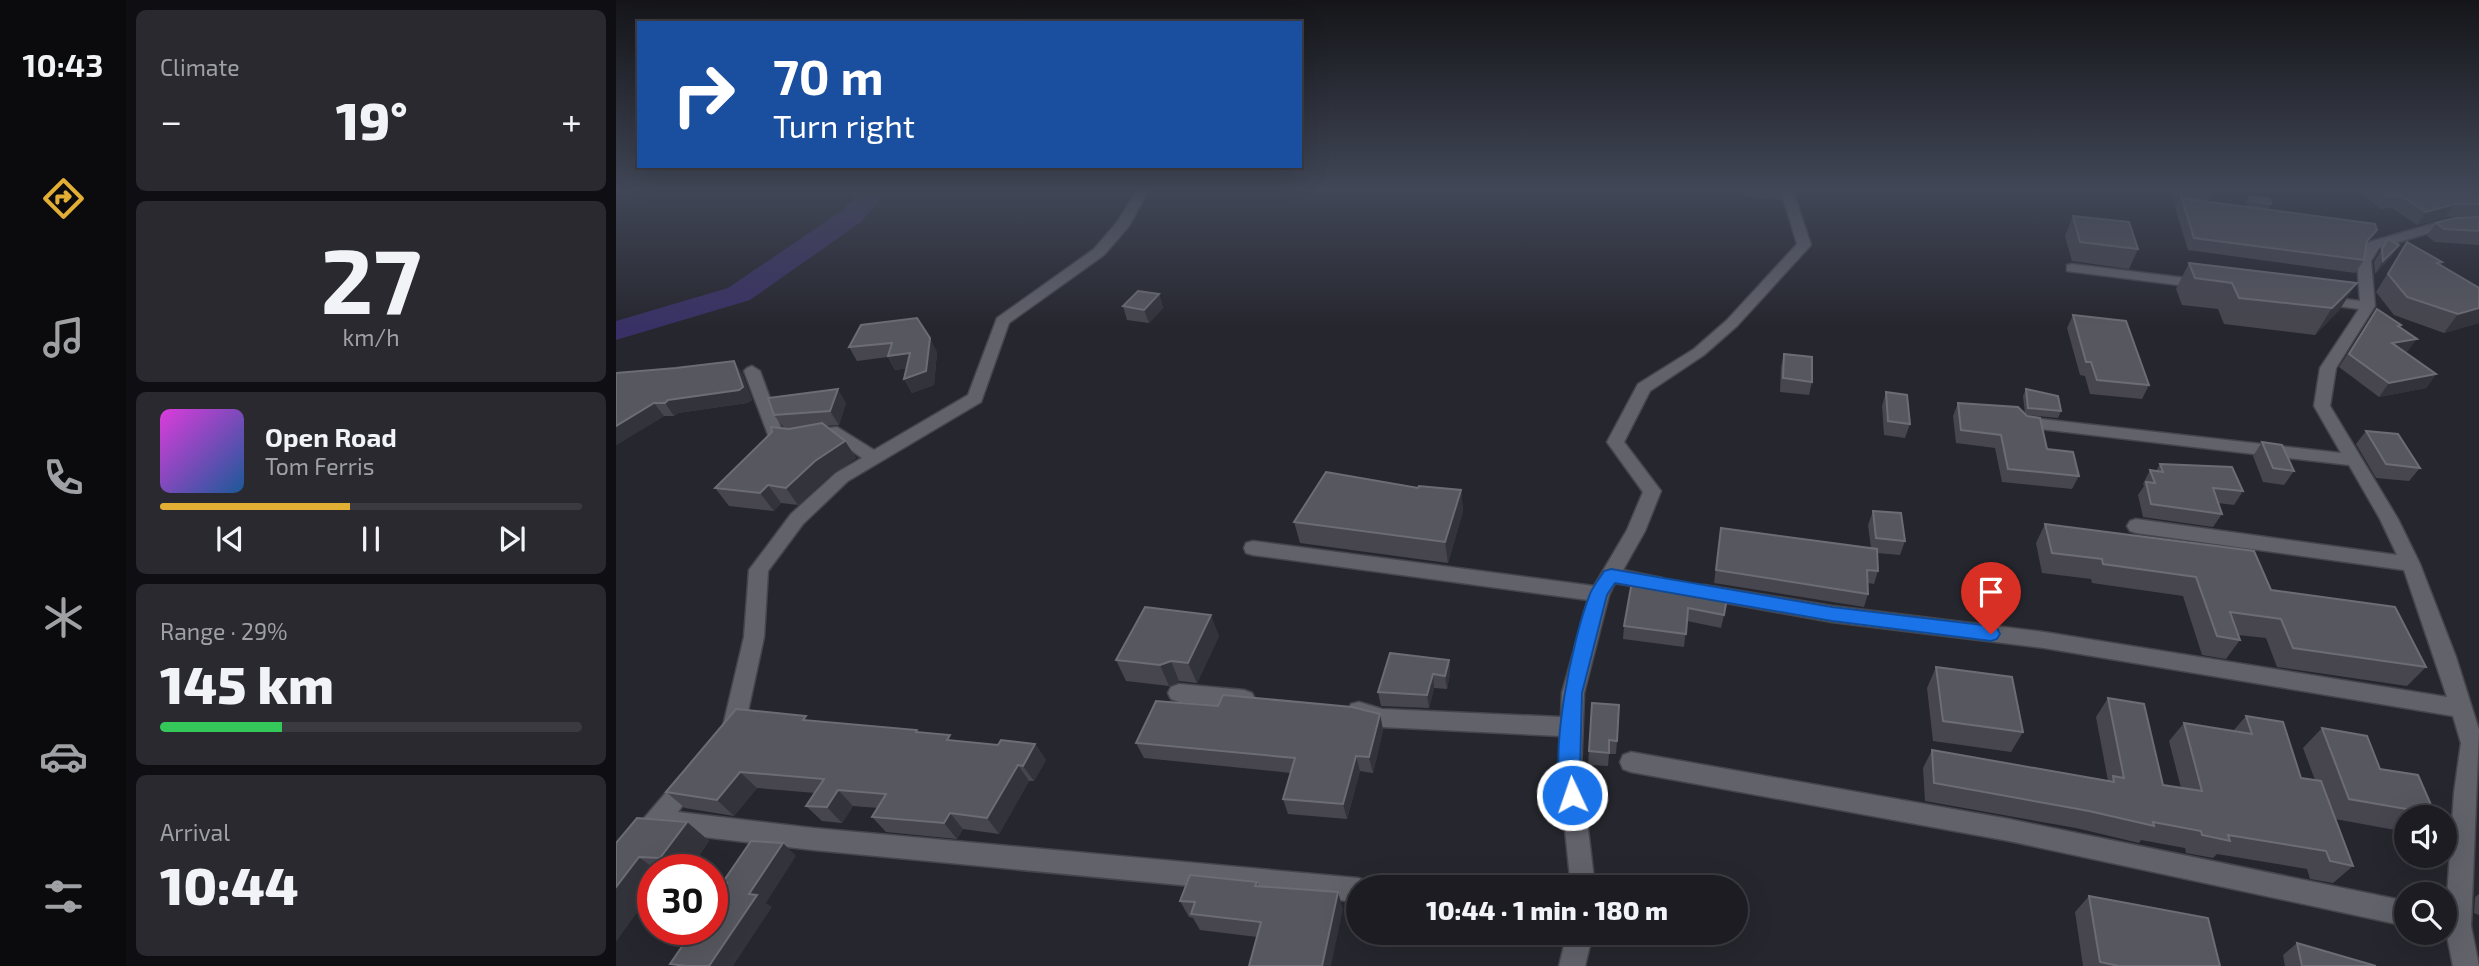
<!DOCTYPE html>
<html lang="en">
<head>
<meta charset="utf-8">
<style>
	body { margin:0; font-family:"Exo 2",sans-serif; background:#29292f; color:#f1f3f6; height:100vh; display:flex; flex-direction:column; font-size:26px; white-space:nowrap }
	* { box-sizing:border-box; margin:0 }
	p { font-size:23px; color:#a0a1a5 }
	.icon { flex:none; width:38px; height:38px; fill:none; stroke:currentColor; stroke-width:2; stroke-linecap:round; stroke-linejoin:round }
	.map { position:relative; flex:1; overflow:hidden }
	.side { display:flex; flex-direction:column; gap:10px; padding:10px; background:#0f0f13; width:490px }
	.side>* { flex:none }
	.hud { position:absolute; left:21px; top:21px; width:665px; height:147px; border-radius:0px; box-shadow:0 7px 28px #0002,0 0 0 2px #3a3a40; background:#1a4fa0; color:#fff; overflow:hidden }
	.fabs { position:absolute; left:1778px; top:805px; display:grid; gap:14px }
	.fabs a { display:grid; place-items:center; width:63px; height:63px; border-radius:50%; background:#1c1c22; box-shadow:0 7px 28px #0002,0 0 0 2px #3a3a40; font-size:35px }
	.speed { position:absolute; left:21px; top:854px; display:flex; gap:14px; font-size:35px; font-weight:700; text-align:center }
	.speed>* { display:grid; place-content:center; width:91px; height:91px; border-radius:50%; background:#1c1c22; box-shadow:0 7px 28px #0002,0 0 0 2px #3a3a40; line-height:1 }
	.speed .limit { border:10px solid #d22; background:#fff; color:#111 }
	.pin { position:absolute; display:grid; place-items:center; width:60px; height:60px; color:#fff; margin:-72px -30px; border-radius:50% 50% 50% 0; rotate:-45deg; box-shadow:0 0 7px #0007 }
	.pin .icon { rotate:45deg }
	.me { position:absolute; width:77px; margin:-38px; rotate:357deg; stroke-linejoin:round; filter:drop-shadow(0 0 5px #0008) }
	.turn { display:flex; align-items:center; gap:24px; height:147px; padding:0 21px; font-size:32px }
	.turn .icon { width:91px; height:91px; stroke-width:2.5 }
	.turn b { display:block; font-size:49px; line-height:60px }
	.big { font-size:52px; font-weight:800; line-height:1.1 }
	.side .widget { flex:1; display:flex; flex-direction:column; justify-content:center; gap:10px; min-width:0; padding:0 24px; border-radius:10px; background:#29292f }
	.side .dial { align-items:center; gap:0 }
	.dial b { font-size:91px; line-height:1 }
	.song { display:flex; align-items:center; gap:21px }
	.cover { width:84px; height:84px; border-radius:10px; background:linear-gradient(135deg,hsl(300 70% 55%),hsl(210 70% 35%)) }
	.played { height:7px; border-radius:4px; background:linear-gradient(90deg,#e2ae34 45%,#3a3a40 45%) }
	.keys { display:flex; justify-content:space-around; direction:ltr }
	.heat { display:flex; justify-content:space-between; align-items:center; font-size:38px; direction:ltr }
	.charge { height:10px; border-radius:5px; background:linear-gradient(90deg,#34c759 29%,#3a3a40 0) }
	.trip { position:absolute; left:730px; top:875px; width:402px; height:70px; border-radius:35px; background:#1c1c22; box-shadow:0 7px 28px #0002,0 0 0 2px #3a3a40; font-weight:800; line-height:70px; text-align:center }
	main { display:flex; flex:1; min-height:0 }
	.menu { display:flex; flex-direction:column; width:126px; justify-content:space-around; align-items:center; background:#0b0b0e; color:#a0a1a5 }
	.menu .icon { width:49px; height:49px }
	.menu .active { color:#e2ae34 }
	.menu b { font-size:32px; color:#f1f3f6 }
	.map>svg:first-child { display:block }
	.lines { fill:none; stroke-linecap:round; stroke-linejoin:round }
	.river { fill:#393165; fill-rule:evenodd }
	.minor-casing { stroke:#45454b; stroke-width:3 }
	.minor { fill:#62626b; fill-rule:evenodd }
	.wall { fill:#47464f }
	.shaded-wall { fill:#33333b }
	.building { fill:#57575f; stroke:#6c6c74; stroke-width:2 }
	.route { fill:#1a73e8; stroke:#114b97; stroke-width:2 }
</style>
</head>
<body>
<main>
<nav class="menu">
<b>10:43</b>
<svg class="icon active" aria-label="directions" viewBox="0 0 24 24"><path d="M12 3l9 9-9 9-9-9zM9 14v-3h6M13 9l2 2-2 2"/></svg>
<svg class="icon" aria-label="music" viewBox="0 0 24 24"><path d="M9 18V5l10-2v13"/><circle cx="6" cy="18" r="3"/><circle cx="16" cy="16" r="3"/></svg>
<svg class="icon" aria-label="phone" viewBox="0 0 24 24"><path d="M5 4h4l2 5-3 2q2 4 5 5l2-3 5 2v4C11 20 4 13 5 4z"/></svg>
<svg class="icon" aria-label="climate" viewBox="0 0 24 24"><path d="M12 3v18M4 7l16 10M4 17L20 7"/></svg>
<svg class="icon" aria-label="car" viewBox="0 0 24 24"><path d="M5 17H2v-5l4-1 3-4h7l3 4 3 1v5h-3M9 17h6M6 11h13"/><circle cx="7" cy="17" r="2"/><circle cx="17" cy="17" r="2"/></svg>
<svg class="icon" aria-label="filters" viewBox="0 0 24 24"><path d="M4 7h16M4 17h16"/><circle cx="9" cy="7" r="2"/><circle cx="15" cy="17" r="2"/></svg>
</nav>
<section class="side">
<div class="widget"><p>Climate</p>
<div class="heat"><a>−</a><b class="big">19°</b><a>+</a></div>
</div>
<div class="widget dial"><b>27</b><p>km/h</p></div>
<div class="widget">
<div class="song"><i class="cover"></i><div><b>Open Road</b><p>Tom Ferris</p></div></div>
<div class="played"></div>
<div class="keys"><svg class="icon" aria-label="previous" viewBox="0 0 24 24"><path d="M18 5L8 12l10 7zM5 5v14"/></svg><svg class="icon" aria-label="pause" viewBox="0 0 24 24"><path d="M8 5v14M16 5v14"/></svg><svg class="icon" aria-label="next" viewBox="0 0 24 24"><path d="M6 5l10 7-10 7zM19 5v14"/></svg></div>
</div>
<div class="widget"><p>Range · 29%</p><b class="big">145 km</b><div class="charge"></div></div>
<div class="widget"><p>Arrival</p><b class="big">10:44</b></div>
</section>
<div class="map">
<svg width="1863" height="966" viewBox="0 0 1863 966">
	<rect width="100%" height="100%" fill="#26262e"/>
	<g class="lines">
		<path class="river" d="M244,191H272L245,222L134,300L0,340V321L112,288L227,210Z"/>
		<g class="minor-casing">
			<g id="minor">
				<path d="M520,191H532L513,226L488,255L393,323L365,402L232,481L187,524L152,571L148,637L128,730L125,737L117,740L109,737L106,730L128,637L133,570L175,514L220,473L246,458L218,438L184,444L154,440L128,371L131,368L136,366L144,371L166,431L184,432L221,427L258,450L352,395L381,318L478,249L502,221Z"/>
				<path d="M1165,191H1177L1195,245L1121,326L1088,355L1034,391L1008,442L1045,491L1029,531L1007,570L1046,578L1049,583L1046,588L1039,590L999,583L993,595L968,693L965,772L979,887H955L943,772L944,736L766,727L735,718L732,711L735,704L743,702L766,709L945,717L946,693L972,600L637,555L630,553L628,548L630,543L637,541L978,586L1011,530L1027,492L991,442L1022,384L1078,349L1111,320L1181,244Z"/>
				<path d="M1863,219V227L1830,228L1763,248L1755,261L1759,306L1720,368L1714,406L1782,519L1804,564L1840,657L1863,730L1855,926L1863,966H1837L1829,926L1838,793L1845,743L1837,716L1428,648L1216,622L1088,599L1081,597L1078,592L1081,587L1088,585L1216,606L1428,632L1831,697L1788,570L1520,533L1514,531L1511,526L1514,521L1520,519L1781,555L1764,519L1733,465L1407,427L1399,422L1407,417L1725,453L1698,406L1704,368L1743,309L1707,304L1700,300L1707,296L1744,301L1741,261L1753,242L1830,220Z"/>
				<path d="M1456,264L1586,280L1593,284L1586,288L1451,271V265Z"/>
				<path d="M563,684L628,690L636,693L639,699L636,705L628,708L563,702L555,699L552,693L555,687Z"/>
				<path d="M1015,752L1393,819L1790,901V926L1393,841L1015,772L1007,769L1004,762L1007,755Z"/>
				<path d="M72,773L80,776L83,783L62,812L197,828L742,878L751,881L753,887H742V902L197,850L63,834L55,831L52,825L9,877L0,881V851L64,776Z"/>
				<path d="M951,933H977L969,966H943Z"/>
			</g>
		</g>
		<use href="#minor" class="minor"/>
	</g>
	<g class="wall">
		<path d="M1130,191H1166L1165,200L1130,197Z"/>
		<path d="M1555,191H1596L1591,202L1631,207L1629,202L1633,196L1655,204L1652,210L1753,242L1750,245L1748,260L1739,273L1572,250L1559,207L1562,201L1558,204Z"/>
		<path d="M1743,191H1863V216L1830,217L1801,225L1776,208L1764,209Z"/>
		<path d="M1457,216L1522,249L1513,269L1456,261L1449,236Z"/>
		<path d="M1863,217V245L1819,242L1811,236L1820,223Z"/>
		<path d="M1772,239L1783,245L1775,257L1759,274L1758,262Z"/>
		<path d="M1791,242L1826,262L1824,265L1863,288V323L1828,333L1778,315L1760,292Z"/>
		<path d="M1573,263L1724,309L1699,335L1608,324L1602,309L1566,305L1560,289Z"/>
		<path d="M543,294L547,308L533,323L511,320L507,306Z"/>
		<path d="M1457,315L1533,385L1526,399L1474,394L1469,376L1464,375L1451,328Z"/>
		<path d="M1752,322L1785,325L1784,327L1791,352H1790L1820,374L1810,388L1763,397L1723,367Z"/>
		<path d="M245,325L321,352L318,385L296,393L288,379L291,368L279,370L272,357L241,361L233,347Z"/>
		<path d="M1168,354L1196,382L1193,395L1164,392L1165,367Z"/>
		<path d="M0,373H126L136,400L131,403L62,413L58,416H48L0,445Z"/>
		<path d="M1410,389L1445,411L1442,418L1410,415L1431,449L1463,476L1456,489L1386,482L1379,448L1340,443L1337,416L1342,403L1409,414L1407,396Z"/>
		<path d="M1270,392L1294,424L1289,438L1268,435L1266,406Z"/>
		<path d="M230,403L223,425L209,426L229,441L240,458L211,478L182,505L165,503L158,511L113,506L99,488L173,429L181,428H168L158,415Z"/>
		<path d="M1750,431L1804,468L1793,481L1760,478L1740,444Z"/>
		<path d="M1646,442L1678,471L1668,485L1647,482L1637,456Z"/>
		<path d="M1544,464L1627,491L1618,505L1602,503L1606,514L1597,527L1527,517L1522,495L1528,486L1527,484L1534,470L1540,471Z"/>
		<path d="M802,488L845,490L847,511L832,563L684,543L678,522Z"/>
		<path d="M1257,511L1289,541L1284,555L1261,553L1262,571L1258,584L1252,583V594L1248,607L1098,583L1105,528L1255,548L1252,525Z"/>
		<path d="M1429,524L1655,590L1810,667L1791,686L1661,667L1650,638L1622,635L1624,640L1610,659L1586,655L1567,596L1476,583L1475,579L1426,573L1420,543Z"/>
		<path d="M1017,576L1108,615L1105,628L1071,621L1068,647L1007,639L1008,626Z"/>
		<path d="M603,636L581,683L563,681L553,686L510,681L500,660Z"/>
		<path d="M833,660L834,673L831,689L818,688L813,708L765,706L762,692Z"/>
		<path d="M1320,667L1407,732L1395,752L1317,741L1311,688Z"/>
		<path d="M1492,698L1547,785L1565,788L1553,741L1568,723L1617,731L1630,716L1685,778L1699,780L1687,748L1706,728L1764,769L1819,814L1815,817H1790V832L1719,819L1737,866L1717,883L1694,879L1691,869L1601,854L1597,858L1570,853L1569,848L1525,840L1523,843L1460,828L1309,801L1307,768L1316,750L1492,781L1480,717Z"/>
		<path d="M976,703L1001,741L1000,754H993L992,766L972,765Z"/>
		<path d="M764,714L767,730L757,773L744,771L731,819L672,814L667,799L675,773L528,758L520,743Z"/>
		<path d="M194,721L303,732L339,741L382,745L419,744L430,760L418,781H413L383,834L347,829L341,839L270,832L256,817L262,808L237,806L226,823L206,821L190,806L199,793L141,788L118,816L69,808L50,792Z"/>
		<path d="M71,822L93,841L73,870H37V890L0,941V843Z"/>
		<path d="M641,882L643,887L727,909L641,937L584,930L577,918L573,917L564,901Z"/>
		<path d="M1863,894V915L1858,913L1859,897Z"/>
		<path d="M1473,896L1604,966H1467L1459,912Z"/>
		<path d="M1681,943L1760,966H1669L1667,955Z"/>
	</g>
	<g class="shaded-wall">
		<path d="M1564,191H1570L1566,199L1565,195L1562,201L1558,204Z"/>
		<path d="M1839,204L1830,217L1801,225L1810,212Z"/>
		<path d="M1783,245L1775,257L1759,274L1767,261Z"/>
		<path d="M1741,283L1724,309L1699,335L1716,308Z"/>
		<path d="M543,294L547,308L533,323L528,310Z"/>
		<path d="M1863,308V323L1828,333L1842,314Z"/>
		<path d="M314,338L321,352L318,385L296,393L288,379Z"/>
		<path d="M1801,339L1791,352L1767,357L1776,343Z"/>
		<path d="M294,353L301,367L279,370L272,356Z"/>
		<path d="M118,361L126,373L136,400L131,403L62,413L58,416L49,403Z"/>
		<path d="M1820,374L1810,388L1763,397L1773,383Z"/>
		<path d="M222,389L230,403L223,425L214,411Z"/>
		<path d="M38,403L48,416L0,445V426Z"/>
		<path d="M229,441L240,458L211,478L182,505L170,488L199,461Z"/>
		<path d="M152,485L165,503L158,511L144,493Z"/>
		<path d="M845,490L847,511L832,563L829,542Z"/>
		<path d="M595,615L603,636L581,683L572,663Z"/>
		<path d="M833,660L834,673L831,689L829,676Z"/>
		<path d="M555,661L563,681L553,686L544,665Z"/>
		<path d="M817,674L818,688L813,708L811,695Z"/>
		<path d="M764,714L767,730L757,773L753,757Z"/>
		<path d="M419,744L430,760L418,781L407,766Z"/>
		<path d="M740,756L744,771L731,819L727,804Z"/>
		<path d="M402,765L413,781L383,834L371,818Z"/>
		<path d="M124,772L141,788L118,816L101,800Z"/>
		<path d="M222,790L237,806L226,823L211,807Z"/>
		<path d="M334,813L347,829L341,839L328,823Z"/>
		<path d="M71,822L93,841L73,870H59L44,858Z"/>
		<path d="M167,843L180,856L150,903L156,907L117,966H93L133,894Z"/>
		<path d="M23,857L40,870H37V890L0,941V887Z"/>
		<path d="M722,892L727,909L715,966H706Z"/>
	</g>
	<g class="building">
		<path d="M1766,191H1863V204H1839L1810,212L1784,195L1772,196Z"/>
		<path d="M1565,195L1572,199L1759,224L1761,230L1751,241L1748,260L1578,238Z"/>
		<path d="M1633,196L1654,199L1655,204L1634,201Z"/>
		<path d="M1457,216L1513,222L1522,249L1464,242Z"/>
		<path d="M1863,217V231L1828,229L1820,223L1839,218Z"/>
		<path d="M1772,239L1783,245L1767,261L1766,249Z"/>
		<path d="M1791,242L1826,262L1821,263L1863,288V308L1842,314L1791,297L1772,274Z"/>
		<path d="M1573,263L1741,283L1716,308L1623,298L1616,283L1579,278Z"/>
		<path d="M522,291L543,294L528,310L507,306Z"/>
		<path d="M1761,309L1785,325L1782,326L1801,339L1776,343L1820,374L1773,383L1733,354Z"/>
		<path d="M1457,315L1510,321L1533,385L1481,380L1475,362H1470Z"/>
		<path d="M301,318L314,338L310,371L288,379L294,353L272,356L276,343L233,347L245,325Z"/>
		<path d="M1168,354L1196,357V382L1167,378Z"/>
		<path d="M118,361L127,387L123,390L52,400L49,403H38L0,426V373L60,368Z"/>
		<path d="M222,389L214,411L158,415L152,398Z"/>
		<path d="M1410,389L1442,396L1445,411L1412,408Z"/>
		<path d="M1270,392L1291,395L1294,424L1272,421Z"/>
		<path d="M1342,403L1402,407L1411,416L1424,418L1431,449L1457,452L1463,476L1392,469L1385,435L1345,430Z"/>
		<path d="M206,423L229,441L199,461L170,488L152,485L144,493L99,488L156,432L155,427L173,429Z"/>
		<path d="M1750,431L1782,434L1804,468L1770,464Z"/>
		<path d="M1646,442L1666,445L1678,471L1657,468Z"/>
		<path d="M1544,464L1616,467L1627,491L1597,488L1606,514L1535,504L1530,482L1539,483L1534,470L1547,472Z"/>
		<path d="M710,472L802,488L803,486L845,490L829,542L678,522Z"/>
		<path d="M1257,511L1285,513L1289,541L1260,538Z"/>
		<path d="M1429,524L1638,551L1655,590L1779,607L1810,667L1677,648L1665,619L1614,612L1624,640L1601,636L1580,577L1487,564L1486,559L1436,553Z"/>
		<path d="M1105,528L1261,549L1262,571L1251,570L1252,594L1100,570Z"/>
		<path d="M1017,576L1112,592L1108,615L1072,608L1070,634L1008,626Z"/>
		<path d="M529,607L595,615L572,663L555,661L544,665L500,660Z"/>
		<path d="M774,653L833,660L829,676L817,674L811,695L762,692Z"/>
		<path d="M1320,667L1396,677L1407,732L1327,721Z"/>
		<path d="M607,695L736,707L764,714L753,757L740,756L727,804L667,799L679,758L520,743L540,701L602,706Z"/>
		<path d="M1492,698L1528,704L1547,785L1586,791L1568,723L1636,734L1630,716L1667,722L1685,778L1705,781L1737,866L1714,861L1710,851L1612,835L1614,841L1586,835L1585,831L1537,822L1538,826L1473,811L1318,783L1316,750L1498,782L1497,776L1508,778Z"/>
		<path d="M976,703L1003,705L1001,741L993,740V753L973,751Z"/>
		<path d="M120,709L190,716L187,720L301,730L300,732L334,735L331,740L382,745L385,740L419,744L407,766L402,765L371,818L334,813L328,823L256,817L270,794L222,790L211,807L190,806L208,779L124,772L101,800L50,792Z"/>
		<path d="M1706,728L1751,736L1764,769L1802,775L1819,814L1733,799Z"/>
		<path d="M21,818L71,822L44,858L23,857L0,887V843Z"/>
		<path d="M135,841L167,843L133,894L141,895L93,966H70L54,964L78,929H96V904L111,883L107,882Z"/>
		<path d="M574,875L641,882L639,886L722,892L706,966H633L645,922L575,914L579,902L564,901Z"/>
		<path d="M1473,896L1592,918L1604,966H1503L1484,962Z"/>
		<path d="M1681,943L1760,966H1686Z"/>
	</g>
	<linearGradient id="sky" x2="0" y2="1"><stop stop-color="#151519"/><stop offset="0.58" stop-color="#414757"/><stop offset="1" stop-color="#414757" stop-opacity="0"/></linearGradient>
	<rect width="1863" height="327" fill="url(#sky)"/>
	<path class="route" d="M995,569L1216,607L1375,626L1381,628L1384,634L1381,639L1375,641L1216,621L999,583L991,595L966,693L964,772L967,795L964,802L956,805L949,802C930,761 957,636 974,594C977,586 984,578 988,571Z"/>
</svg>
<div class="fabs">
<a><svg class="icon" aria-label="sound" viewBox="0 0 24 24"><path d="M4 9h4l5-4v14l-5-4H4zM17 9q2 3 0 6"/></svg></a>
<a><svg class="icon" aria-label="search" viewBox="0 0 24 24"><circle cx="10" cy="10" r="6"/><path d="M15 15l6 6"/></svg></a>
</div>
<div class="speed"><div class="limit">30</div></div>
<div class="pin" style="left:1375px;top:634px;background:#d93025"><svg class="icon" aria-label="arrive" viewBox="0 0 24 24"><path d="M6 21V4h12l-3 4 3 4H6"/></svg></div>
<svg class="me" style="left:956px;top:795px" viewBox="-20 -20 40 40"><circle r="17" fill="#1a73e8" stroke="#fff" stroke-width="3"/><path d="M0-11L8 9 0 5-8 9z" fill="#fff"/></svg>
<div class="trip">10:44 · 1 min · 180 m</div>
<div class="hud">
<div class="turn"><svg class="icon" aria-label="right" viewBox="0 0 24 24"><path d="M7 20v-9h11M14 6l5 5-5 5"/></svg><div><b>70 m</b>Turn right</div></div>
</div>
</div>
</main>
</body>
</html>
